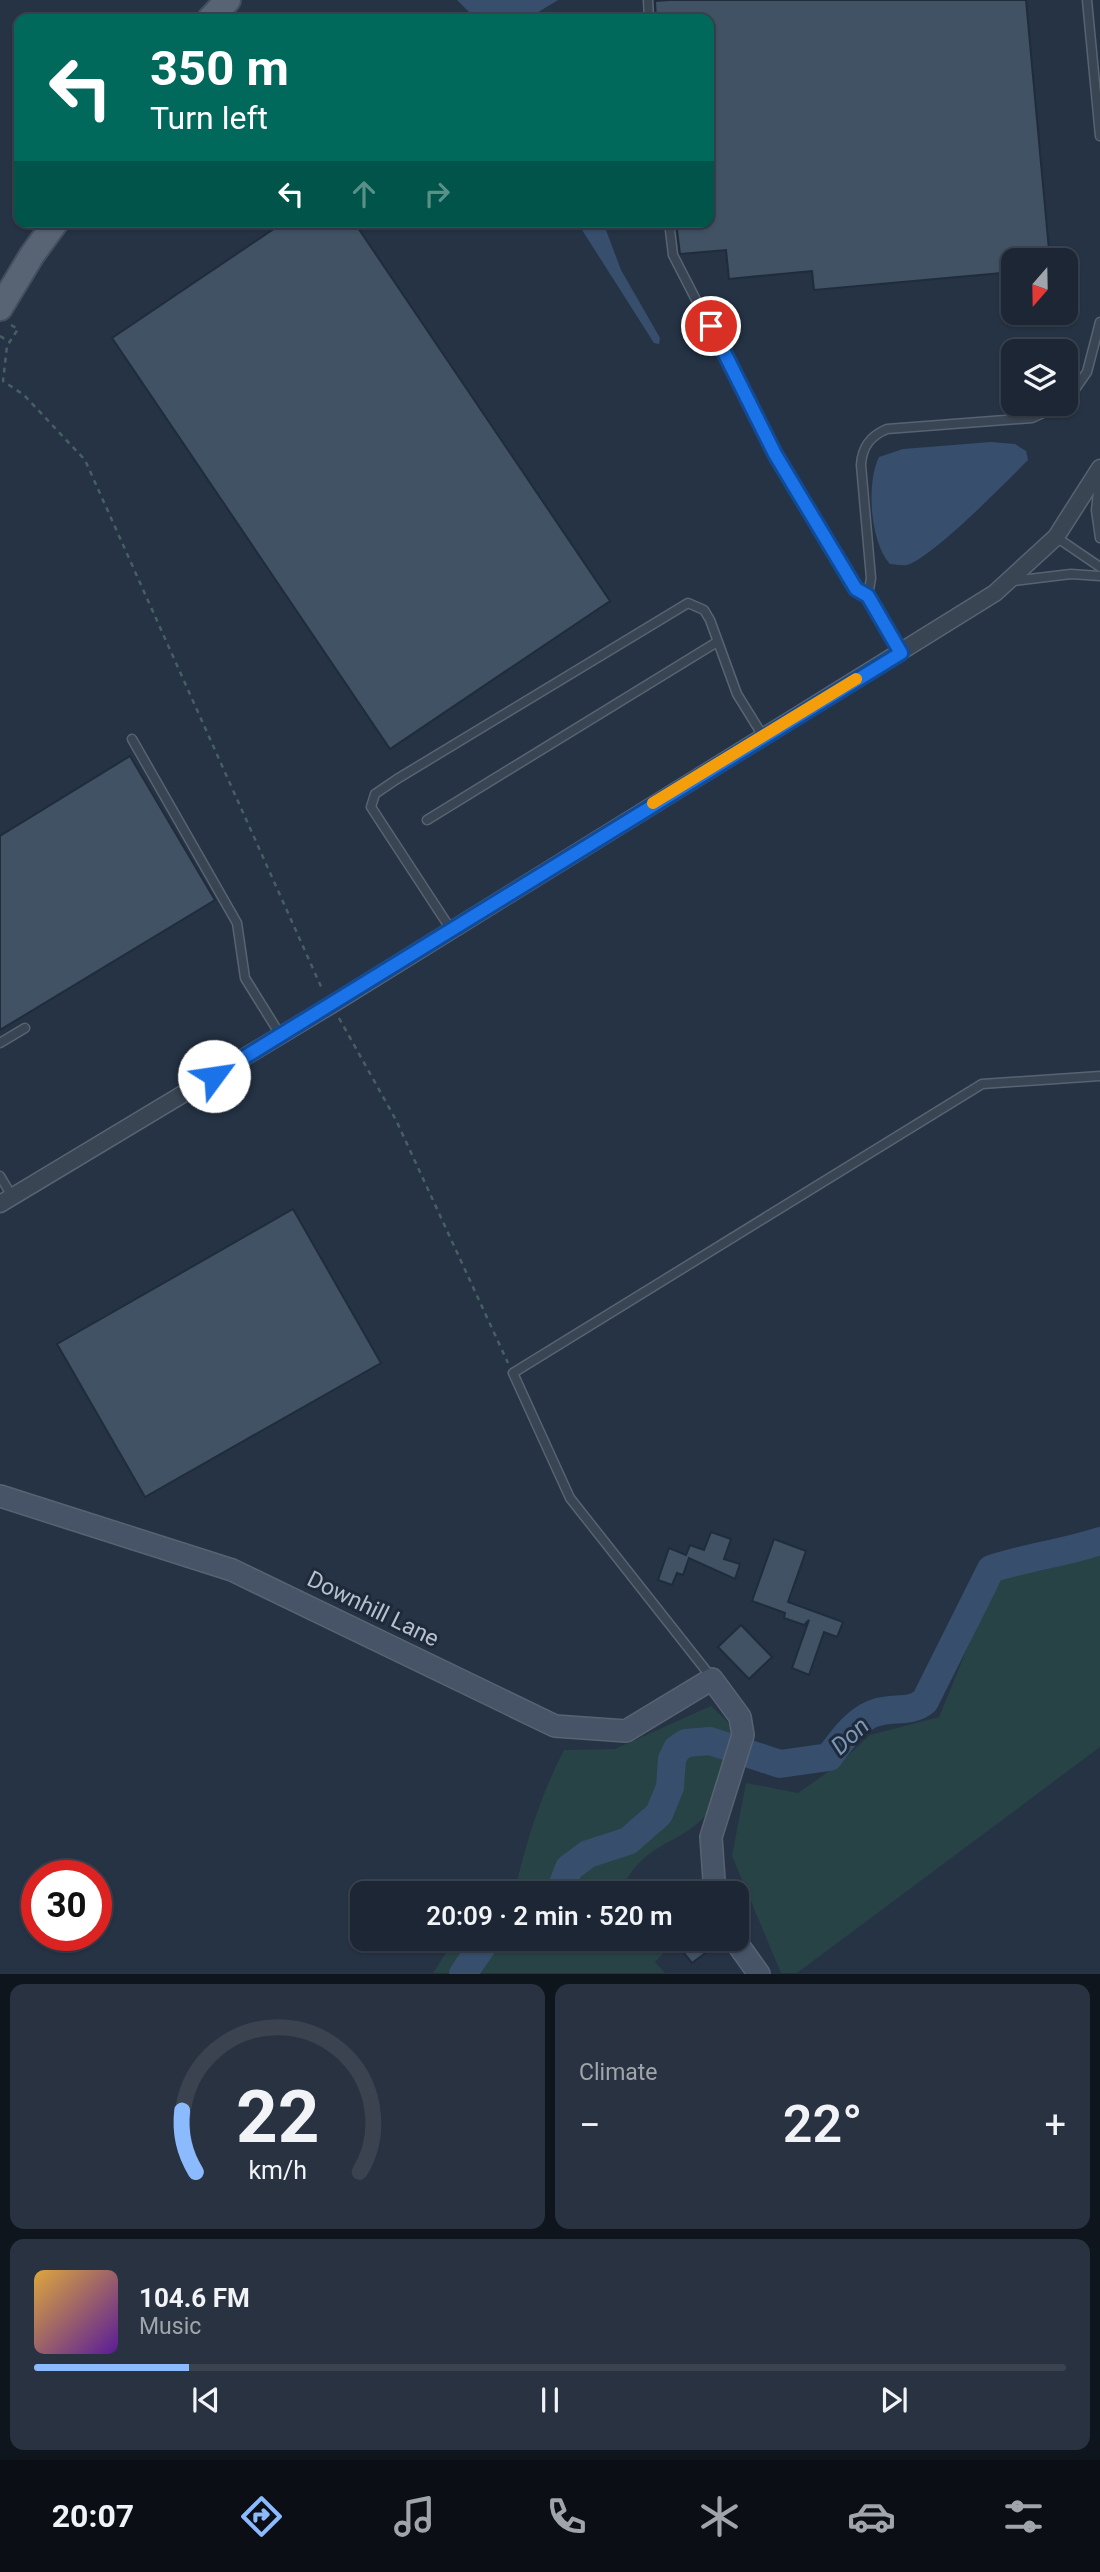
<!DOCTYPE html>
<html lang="en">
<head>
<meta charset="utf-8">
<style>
	body { margin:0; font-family:Roboto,sans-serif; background:#293240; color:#f1f3f6; height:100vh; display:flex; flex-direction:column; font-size:26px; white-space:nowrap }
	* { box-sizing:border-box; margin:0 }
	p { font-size:23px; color:#a0a5ac }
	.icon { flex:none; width:38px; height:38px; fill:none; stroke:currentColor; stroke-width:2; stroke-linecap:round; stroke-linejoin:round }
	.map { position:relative; height:1974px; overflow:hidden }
	.drawer { display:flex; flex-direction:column; gap:10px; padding:10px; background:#0f151d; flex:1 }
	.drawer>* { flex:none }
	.top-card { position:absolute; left:14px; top:14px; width:700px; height:214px; border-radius:14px; box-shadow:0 2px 5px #0004,0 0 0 2px #3a434f; background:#00695c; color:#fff; overflow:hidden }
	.needle { width:46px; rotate:200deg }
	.fabs { position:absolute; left:1001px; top:248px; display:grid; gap:14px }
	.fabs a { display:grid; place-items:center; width:77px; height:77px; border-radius:14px; background:#1c2634; box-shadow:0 2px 5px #0004,0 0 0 2px #3a434f; font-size:35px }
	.speed { position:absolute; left:21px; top:1860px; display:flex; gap:14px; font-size:35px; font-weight:700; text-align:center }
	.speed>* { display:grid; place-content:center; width:91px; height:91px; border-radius:50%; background:#1c2634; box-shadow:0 2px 5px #0004,0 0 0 2px #3a434f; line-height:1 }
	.speed .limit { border:10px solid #d22; background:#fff; color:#111 }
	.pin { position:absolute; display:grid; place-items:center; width:60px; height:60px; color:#fff; margin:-30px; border:4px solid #fff; border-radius:50%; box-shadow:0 2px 7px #0007 }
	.me { position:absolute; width:77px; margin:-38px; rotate:59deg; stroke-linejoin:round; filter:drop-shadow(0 0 5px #0008) }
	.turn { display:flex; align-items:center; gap:24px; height:147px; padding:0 21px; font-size:32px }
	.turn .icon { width:91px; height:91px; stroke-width:2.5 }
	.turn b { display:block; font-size:49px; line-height:60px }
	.lanes { display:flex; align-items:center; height:66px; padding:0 21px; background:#0003; justify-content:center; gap:35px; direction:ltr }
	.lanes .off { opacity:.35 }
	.big { font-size:52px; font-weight:600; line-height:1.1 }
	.drawer .tile { flex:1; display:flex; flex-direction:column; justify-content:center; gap:10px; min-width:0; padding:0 24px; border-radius:14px; background:#293240 }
	.drawer .dial { align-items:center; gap:0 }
	.dial svg { height:182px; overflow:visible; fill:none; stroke:#3a434f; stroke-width:7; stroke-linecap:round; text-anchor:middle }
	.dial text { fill:#f1f3f6; stroke:none }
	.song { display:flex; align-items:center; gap:21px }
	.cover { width:84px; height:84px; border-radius:10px; background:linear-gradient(135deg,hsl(40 70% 55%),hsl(270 70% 35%)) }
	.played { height:7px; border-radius:4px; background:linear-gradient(90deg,#8bbaff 15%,#3a434f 15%) }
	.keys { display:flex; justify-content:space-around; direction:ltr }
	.heat { display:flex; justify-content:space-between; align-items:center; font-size:38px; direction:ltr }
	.drawer .tiles { flex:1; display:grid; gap:10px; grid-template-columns:1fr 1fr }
	.tile:last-child { grid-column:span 2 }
	.trip { position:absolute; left:350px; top:1881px; width:399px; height:70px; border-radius:14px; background:#1c2634; box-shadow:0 2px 5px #0004,0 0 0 2px #3a434f; font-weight:600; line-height:70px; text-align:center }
	.tabs { display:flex; height:112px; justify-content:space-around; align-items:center; background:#0b0f15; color:#a0a5ac }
	.tabs .icon { width:49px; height:49px }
	.tabs .on { color:#8bbaff }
	.tabs b { font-size:32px; color:#f1f3f6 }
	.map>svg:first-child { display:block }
	.green { fill:#274346 }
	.water { fill:#374f6d }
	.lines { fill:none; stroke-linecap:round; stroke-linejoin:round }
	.river { stroke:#374f6d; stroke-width:28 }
	.building { fill:#415265; stroke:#202c3c; stroke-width:2 }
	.lane-casing { stroke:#586372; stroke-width:11 }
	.street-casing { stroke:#586372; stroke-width:19 }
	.secondary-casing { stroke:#586372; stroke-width:24 }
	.primary-casing { stroke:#434e5e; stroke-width:28 }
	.path { stroke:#466062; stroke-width:2.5; stroke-dasharray:5 5; stroke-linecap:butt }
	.lane { stroke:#3a4554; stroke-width:8 }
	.street { stroke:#3a4554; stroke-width:16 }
	.secondary { stroke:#475468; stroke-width:21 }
	.primary { stroke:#586474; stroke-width:24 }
	.route-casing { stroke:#114b97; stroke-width:18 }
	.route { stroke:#1a73e8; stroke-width:12 }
	.slow { stroke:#f59e0b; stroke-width:12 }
	.labels { text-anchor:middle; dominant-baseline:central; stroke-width:6; stroke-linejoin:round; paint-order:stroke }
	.street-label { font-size:23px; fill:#b7c0ce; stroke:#1e2a3a }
	.water-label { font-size:24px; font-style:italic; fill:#7c97b7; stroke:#1e2a3a }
</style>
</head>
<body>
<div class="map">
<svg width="1100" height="1974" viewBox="0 0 1100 1974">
	<rect width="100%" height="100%" fill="#253345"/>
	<g class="green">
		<path d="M1092,1555H1100V1747L797,1973H781L732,1856L746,1783L798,1793L839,1764L870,1735L939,1717L985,1605L1005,1575L1044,1570Z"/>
		<path d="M711,1706L733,1727C729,1747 720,1800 707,1814C678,1847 640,1842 621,1893L514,1894C526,1842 540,1797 564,1750L615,1749Z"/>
		<path d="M455,1939H662L672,1944L655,1962L665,1973H433Z"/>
	</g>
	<g class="water">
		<path d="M457,0H558L527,19H476Z"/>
		<path d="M577,222H603L621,270L660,338L659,344L654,343Z"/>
		<path d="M991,442L1015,444L1026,451L1028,460C1006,482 932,558 907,565C902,566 895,564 890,564C870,542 866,483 879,457L903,449Z"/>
	</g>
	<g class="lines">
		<g class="river">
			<path d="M559,1894L569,1868L588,1854L628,1841L659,1814L670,1787L672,1759L677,1749L686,1743L710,1741L780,1764L829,1757C841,1741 857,1717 878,1712C895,1707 911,1713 925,1701L991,1569C1027,1557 1064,1553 1100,1541"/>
			<path d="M463,1974L487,1939"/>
		</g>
	</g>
	<g class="building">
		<path d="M669,0H1026L1050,261H1013V272L814,290L812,271L729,279L726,250L680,254L676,222H709V19H656L655,1Z"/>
		<path d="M284,222H354L610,601L390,749L112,338Z"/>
		<path d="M130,756L215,900L0,1030V836Z"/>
		<path d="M293,1209L381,1363L145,1497L57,1344Z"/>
		<path d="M711,1532L731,1539L724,1559L740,1564L735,1579L689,1558L683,1575L677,1573L672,1585L658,1580L669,1548L686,1555L690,1545L704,1550Z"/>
		<path d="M774,1539L806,1551L788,1602L843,1622L837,1637L824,1632L809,1675L792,1668L809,1620L804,1625L784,1618L785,1613L752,1601Z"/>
		<path d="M741,1625L772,1657L749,1679L718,1647Z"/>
		<path d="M688,1939H699L708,1951L692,1963L679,1947Z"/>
	</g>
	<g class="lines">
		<g class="lane-casing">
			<g id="lane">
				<path d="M648,0L649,19"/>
				<path d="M1087,0L1100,136"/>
				<path d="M669,222L673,255L775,454L856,589L868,596L900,653"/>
				<path d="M1066,402L1087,372L1100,322"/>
				<path d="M1100,474L1096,510L1100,538"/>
				<path d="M1056,537L1100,567"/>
				<path d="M1013,581L1071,574L1100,576"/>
				<path d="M868,596L871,578L861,465C862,447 870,436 887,429L1032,418L1063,404"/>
				<path d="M132,739L237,923L245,978L281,1036"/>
				<path d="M427,820L717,642"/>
				<path d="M450,928L371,807L375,794L397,779L688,603L704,610L710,620L737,694L763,736"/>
				<path d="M0,1043L25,1028"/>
				<path d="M0,1176L13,1198"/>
				<path d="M712,1678L570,1498L513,1373L982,1084L1100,1076"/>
			</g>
		</g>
		<g class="street-casing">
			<path id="street" d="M0,1204L331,1005L995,593L1056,537L1100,468"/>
		</g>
		<g class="secondary-casing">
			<g id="secondary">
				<path d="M0,1496L232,1570L555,1726L626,1731L712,1679L740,1717L743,1735L711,1837L715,1894"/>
				<path d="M734,1939L759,1974"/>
			</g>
		</g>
		<g class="primary-casing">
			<g id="primary">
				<path d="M210,19L228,0"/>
				<path d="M0,308L32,255L56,222"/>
			</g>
		</g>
		<g class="path">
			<path d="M11,325L18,329L7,346L3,381L24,395L85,460L323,991"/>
			<path d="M0,336L10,342"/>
			<path d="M339,1018L396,1120L508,1363"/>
		</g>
		<use href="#lane" class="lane"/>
		<use href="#street" class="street"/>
		<use href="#secondary" class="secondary"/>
		<use href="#primary" class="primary"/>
	</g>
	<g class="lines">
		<g class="route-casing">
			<path id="route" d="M214,1076L901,653L868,596L856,589L775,454L711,326"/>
		</g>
		<use href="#route" class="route"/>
		<path class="slow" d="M653,803L856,679"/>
	</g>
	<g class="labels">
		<g class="street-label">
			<text transform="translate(373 1609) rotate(26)">Downhill Lane</text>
		</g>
		<g class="water-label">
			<text transform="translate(850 1736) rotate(-43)">Don</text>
		</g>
	</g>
</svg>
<div class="fabs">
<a><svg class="needle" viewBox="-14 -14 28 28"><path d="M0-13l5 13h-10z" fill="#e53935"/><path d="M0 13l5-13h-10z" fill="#a0a5ac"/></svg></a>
<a><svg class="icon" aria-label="layers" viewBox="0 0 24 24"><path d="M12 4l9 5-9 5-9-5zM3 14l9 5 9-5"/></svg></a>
</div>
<div class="speed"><div class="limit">30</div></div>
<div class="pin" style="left:711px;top:326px;background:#d93025"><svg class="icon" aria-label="arrive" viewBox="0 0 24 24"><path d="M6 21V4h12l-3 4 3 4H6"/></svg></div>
<svg class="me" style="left:214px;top:1076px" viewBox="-20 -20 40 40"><circle r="19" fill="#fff"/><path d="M0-13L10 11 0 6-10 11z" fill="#1a73e8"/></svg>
<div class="trip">20:09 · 2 min · 520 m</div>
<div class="top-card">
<div class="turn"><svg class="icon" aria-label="left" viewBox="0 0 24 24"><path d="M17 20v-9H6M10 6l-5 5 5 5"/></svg><div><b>350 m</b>Turn left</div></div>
<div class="lanes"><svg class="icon" aria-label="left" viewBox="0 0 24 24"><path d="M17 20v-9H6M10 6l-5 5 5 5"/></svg><svg class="icon off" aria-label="ahead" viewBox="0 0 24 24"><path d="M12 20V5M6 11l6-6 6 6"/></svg><svg class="icon off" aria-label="right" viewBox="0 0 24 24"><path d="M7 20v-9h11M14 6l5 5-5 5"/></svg></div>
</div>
</div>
<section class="drawer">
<div class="tiles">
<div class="tile dial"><svg viewBox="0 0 100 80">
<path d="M14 69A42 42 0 1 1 86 69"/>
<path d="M14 69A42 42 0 0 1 8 42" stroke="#8bbaff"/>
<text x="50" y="56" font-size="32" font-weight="700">22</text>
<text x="50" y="72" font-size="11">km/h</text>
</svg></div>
<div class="tile"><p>Climate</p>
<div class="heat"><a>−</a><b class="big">22°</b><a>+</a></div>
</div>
<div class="tile">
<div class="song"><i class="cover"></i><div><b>104.6 FM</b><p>Music</p></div></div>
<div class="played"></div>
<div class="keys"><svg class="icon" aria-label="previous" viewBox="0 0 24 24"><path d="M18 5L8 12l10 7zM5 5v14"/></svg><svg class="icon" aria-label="pause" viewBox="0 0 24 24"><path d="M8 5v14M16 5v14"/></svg><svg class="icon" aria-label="next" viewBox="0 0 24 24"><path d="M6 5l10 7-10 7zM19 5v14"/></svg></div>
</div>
</div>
</section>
<nav class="tabs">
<b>20:07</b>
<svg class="icon on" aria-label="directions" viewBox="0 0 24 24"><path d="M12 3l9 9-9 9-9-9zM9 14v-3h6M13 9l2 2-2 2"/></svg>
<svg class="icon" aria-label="music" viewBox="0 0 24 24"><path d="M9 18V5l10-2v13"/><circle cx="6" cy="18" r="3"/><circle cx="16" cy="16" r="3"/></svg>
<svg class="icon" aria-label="phone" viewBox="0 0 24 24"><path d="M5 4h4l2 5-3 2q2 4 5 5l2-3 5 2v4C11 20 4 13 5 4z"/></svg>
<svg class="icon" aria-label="climate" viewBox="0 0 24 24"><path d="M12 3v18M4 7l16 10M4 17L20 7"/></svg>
<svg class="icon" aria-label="car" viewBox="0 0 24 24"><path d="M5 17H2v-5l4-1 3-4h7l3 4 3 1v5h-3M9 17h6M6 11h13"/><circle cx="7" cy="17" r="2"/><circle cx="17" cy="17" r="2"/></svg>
<svg class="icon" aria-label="filters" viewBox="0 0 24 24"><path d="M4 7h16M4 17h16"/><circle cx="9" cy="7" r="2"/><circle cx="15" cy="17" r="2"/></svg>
</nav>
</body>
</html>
